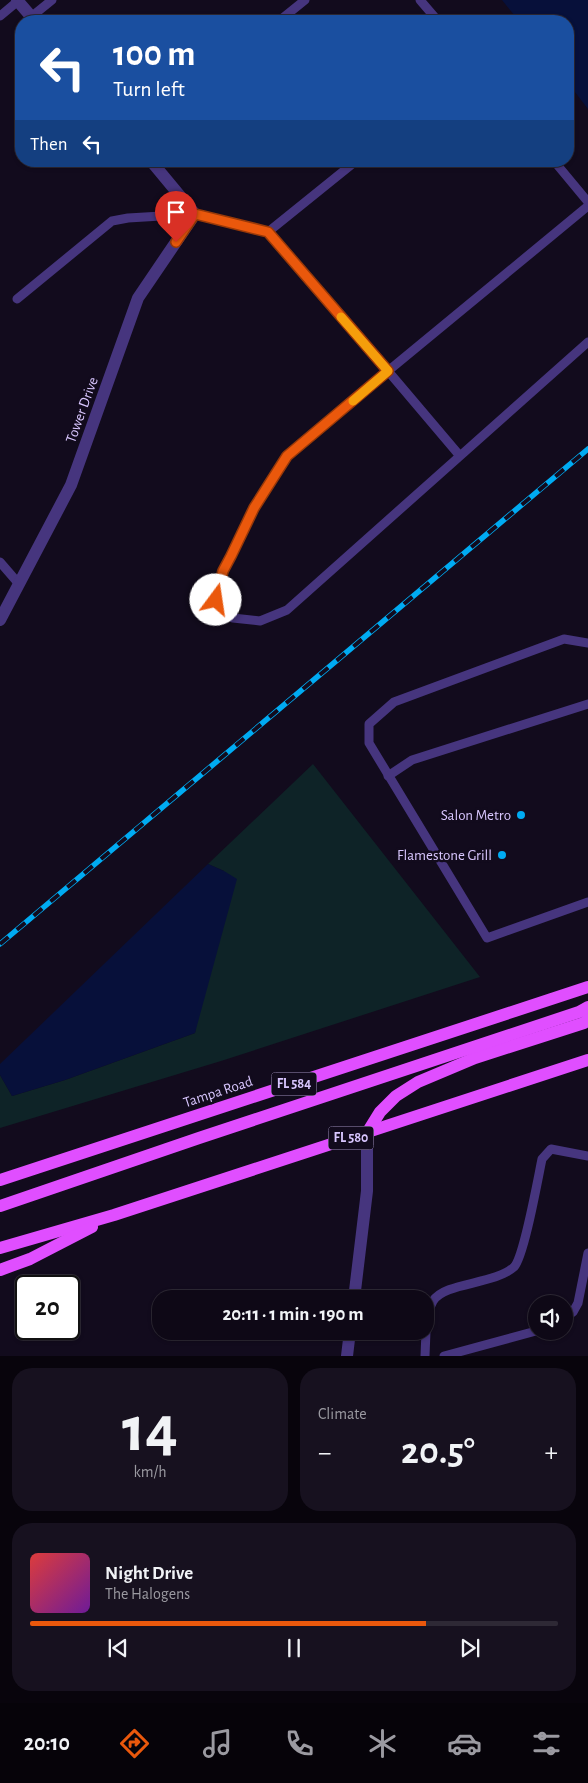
<!DOCTYPE html>
<html lang="en">
<head>
<meta charset="utf-8">
<style>
	body { margin:0; font-family:"Alegreya Sans",sans-serif; background:#17111f; color:#f1f3f6; height:100vh; display:flex; flex-direction:column; font-size:19px; white-space:nowrap }
	* { box-sizing:border-box; margin:0 }
	p { font-size:16px; color:#9b9aa1 }
	.icon { flex:none; width:28px; height:28px; fill:none; stroke:currentColor; stroke-width:2; stroke-linecap:round; stroke-linejoin:round }
	.map { position:relative; height:1356px; overflow:hidden }
	.drawer { display:flex; flex-direction:column; gap:12px; padding:12px; background:#08040c; flex:1 }
	.drawer>* { flex:none }
	.guide { position:absolute; left:15px; top:15px; width:559px; height:152px; border-radius:20px; box-shadow:0 1px 4px #0004,0 0 0 1px #2e2935; background:#1a4fa0; color:#fff; overflow:hidden }
	.fabs { position:absolute; left:528px; top:1295px; display:grid; gap:10px }
	.fabs a { display:grid; place-items:center; width:45px; height:45px; border-radius:50%; background:#0e0816; box-shadow:0 1px 4px #0004,0 0 0 1px #2e2935; font-size:25px }
	.speed { position:absolute; left:15px; top:1275px; display:flex; gap:10px; font-size:25px; font-weight:700; text-align:center }
	.speed>* { display:grid; place-content:center; width:65px; height:65px; border-radius:50%; background:#0e0816; box-shadow:0 1px 4px #0004,0 0 0 1px #2e2935; line-height:1 }
	.speed .limit { border:2px solid #111; border-radius:8px; background:#fff; color:#111 }
	.pin { position:absolute; display:grid; place-items:center; width:42px; height:42px; color:#fff; margin:-51px -21px; border-radius:50% 50% 50% 0; rotate:-45deg; box-shadow:0 0 5px #0007 }
	.pin .icon { rotate:45deg }
	.me { position:absolute; width:55px; margin:-28px; rotate:14deg; stroke-linejoin:round; filter:drop-shadow(0 0 4px #0008) }
	.turn { display:flex; align-items:center; gap:18px; height:105px; padding:0 15px; font-size:22px }
	.turn .icon { width:65px; height:65px; stroke-width:2.5 }
	.turn b { display:block; font-size:35px; line-height:42px }
	.then { display:flex; align-items:center; height:48px; padding:0 15px; background:#0003; gap:10px; font-size:19px }
	.big { font-size:38px; font-weight:600; line-height:1.1 }
	.drawer .tile { flex:1; display:flex; flex-direction:column; justify-content:center; gap:8px; min-width:0; padding:0 18px; border-radius:20px; background:#17111f }
	.drawer .dial { align-items:center; gap:0 }
	.dial b { font-size:65px; line-height:1 }
	.song { display:flex; align-items:center; gap:15px }
	.cover { width:60px; height:60px; border-radius:8px; background:linear-gradient(135deg,hsl(0 70% 55%),hsl(280 70% 35%)) }
	.played { height:5px; border-radius:2px; background:linear-gradient(90deg,#ea580c 75%,#2e2935 75%) }
	.keys { display:flex; justify-content:space-around; direction:ltr }
	.heat { display:flex; justify-content:space-between; align-items:center; font-size:28px; direction:ltr }
	.drawer .tiles { flex:1; display:grid; gap:12px; grid-template-columns:1fr 1fr }
	.tile:last-child { grid-column:span 2 }
	.trip { position:absolute; left:152px; top:1290px; width:282px; height:50px; border-radius:20px; background:#0e0816; box-shadow:0 1px 4px #0004,0 0 0 1px #2e2935; font-weight:600; line-height:50px; text-align:center }
	.menu { display:flex; height:80px; justify-content:space-around; align-items:center; background:#060309; color:#9b9aa1 }
	.menu .icon { width:35px; height:35px }
	.menu .active { color:#ea580c }
	.menu b { font-size:22px; color:#f1f3f6 }
	.map>svg:first-child { display:block }
	.green { fill:#0e2327 }
	.water { fill:#07103a }
	.lines { fill:none; stroke-linecap:round; stroke-linejoin:round }
	.service { stroke:#46357e; stroke-width:9 }
	.minor { stroke:#46357e; stroke-width:12 }
	.primary { stroke:#e04eff; stroke-width:12 }
	.rail-casing { stroke:#00abf2; stroke-width:5.5 }
	.rail { stroke:#120b1d; stroke-width:4; stroke-dasharray:11; stroke-linecap:butt }
	.route-casing { stroke:#983908; stroke-width:12 }
	.route { stroke:#ea580c; stroke-width:9 }
	.slow { stroke:#f59e0b; stroke-width:9 }
	.poi-dot { fill:#00abf2; stroke:#120b1d; stroke-width:2 }
	.labels { text-anchor:middle; dominant-baseline:central; stroke-width:5; stroke-linejoin:round; paint-order:stroke }
	.shield { fill:#120b1d; stroke:#9d8fbb; stroke-width:1 }
	.shield-label { font-size:14px; font-weight:bold; fill:#d9c7ff }
	.street-label { font-size:15px; fill:#d9c7ff; stroke:#120b1d }
	.poi-label { font-size:15px; fill:#d9c7ff; stroke:#120b1d; text-anchor:end }
</style>
</head>
<body>
<div class="map">
<svg width="588" height="1356" viewBox="0 0 588 1356">
	<rect width="100%" height="100%" fill="#120b1d"/>
	<path class="green" d="M313,764L480,977L221,1061L0,1128V1075L12,1096L65,1080L195,1033L224,871L208,864Z"/>
	<g class="water">
		<path d="M502,0H588V109L568,83V21H519Z"/>
		<path d="M208,864L224,871L237,879L195,1033L65,1080L12,1096L0,1075V1064Z"/>
	</g>
	<g class="lines">
		<g class="service">
			<path d="M420,0L438,21"/>
			<path d="M0,16L18,1"/>
			<path d="M31,17L52,0"/>
			<path d="M279,21L305,0"/>
			<path d="M356,161L268,232L388,371L588,206"/>
			<path d="M554,161L588,202"/>
			<path d="M17,299L112,221L128,218L195,214L268,232"/>
			<path d="M460,456L388,371L287,456L254,508L223,571L216,601L233,618L260,621L287,610L588,342"/>
			<path d="M0,562L19,584"/>
			<path d="M588,643L564,639L394,702L369,724V743L487,938L588,902"/>
			<path d="M388,776L412,760L588,704"/>
			<path d="M564,1319L573,1312L578,1303L588,1253"/>
			<path d="M426,1331C427,1322 428,1309 433,1301C445,1282 494,1285 514,1267C524,1257 538,1178 542,1159L551,1149L588,1156"/>
			<path d="M425,1356L426,1331"/>
			<path d="M444,1356L536,1331"/>
		</g>
		<g class="minor">
			<path d="M17,0L35,21"/>
			<path d="M0,620L71,485L138,298L195,214L151,161"/>
			<path d="M354,1299L367,1191V1133"/>
			<path d="M347,1356L350,1331"/>
		</g>
		<g class="primary">
			<path d="M367,1133L380,1112L396,1096L418,1082L475,1058L584,1023L588,1019"/>
			<path d="M0,1180L588,987"/>
			<path d="M0,1206L199,1138L579,1012L588,1007"/>
			<path d="M0,1248L114,1215L588,1060"/>
			<path d="M0,1270L30,1259L92,1227"/>
		</g>
		<g class="rail-casing">
			<path id="rail" d="M0,944L588,449"/>
		</g>
		<use href="#rail" class="rail"/>
	</g>
	<g class="lines">
		<g class="route-casing">
			<path id="route" d="M176,242L195,214L268,232L388,371L287,456L254,508L231,556L223,571L216,600"/>
		</g>
		<use href="#route" class="route"/>
		<path class="slow" d="M341,317L388,371L353,401"/>
	</g>
	<g class="poi-dot">
		<circle cx="521" cy="815" r="5"/>
		<circle cx="502" cy="855" r="5"/>
	</g>
	<g class="labels">
		<g class="shield">
			<rect x="271.5" y="1072.5" width="45" height="23" rx="4"/>
			<rect x="328.5" y="1126.5" width="45" height="23" rx="4"/>
		</g>
		<g class="shield-label">
			<text x="294" y="1084">FL 584</text>
			<text x="351" y="1138">FL 580</text>
		</g>
		<g class="street-label">
			<text transform="translate(82 410) rotate(-70)">Tower Drive</text>
			<text transform="translate(218 1092) rotate(-18)">Tampa Road</text>
		</g>
		<g class="poi-label">
			<text x="511" y="815">Salon Metro</text>
			<text x="492" y="855">Flamestone Grill</text>
		</g>
	</g>
</svg>
<div class="fabs">
<a><svg class="icon" aria-label="sound" viewBox="0 0 24 24"><path d="M4 9h4l5-4v14l-5-4H4zM17 9q2 3 0 6"/></svg></a>
</div>
<div class="speed"><div class="limit">20</div></div>
<div class="pin" style="left:176px;top:242px;background:#d93025"><svg class="icon" aria-label="arrive" viewBox="0 0 24 24"><path d="M6 21V4h12l-3 4 3 4H6"/></svg></div>
<svg class="me" style="left:216px;top:600px" viewBox="-20 -20 40 40"><circle r="19" fill="#fff"/><path d="M0-13L10 11 0 6-10 11z" fill="#ea580c"/></svg>
<div class="trip">20:11 · 1 min · 190 m</div>
<div class="guide">
<div class="turn"><svg class="icon" aria-label="left" viewBox="0 0 24 24"><path d="M17 20v-9H6M10 6l-5 5 5 5"/></svg><div><b>100 m</b>Turn left</div></div>
<div class="then">Then<svg class="icon" aria-label="left" viewBox="0 0 24 24"><path d="M17 20v-9H6M10 6l-5 5 5 5"/></svg></div>
</div>
</div>
<section class="drawer">
<div class="tiles">
<div class="tile dial"><b>14</b><p>km/h</p></div>
<div class="tile"><p>Climate</p>
<div class="heat"><a>−</a><b class="big">20.5°</b><a>+</a></div>
</div>
<div class="tile">
<div class="song"><i class="cover"></i><div><b>Night Drive</b><p>The Halogens</p></div></div>
<div class="played"></div>
<div class="keys"><svg class="icon" aria-label="previous" viewBox="0 0 24 24"><path d="M18 5L8 12l10 7zM5 5v14"/></svg><svg class="icon" aria-label="pause" viewBox="0 0 24 24"><path d="M8 5v14M16 5v14"/></svg><svg class="icon" aria-label="next" viewBox="0 0 24 24"><path d="M6 5l10 7-10 7zM19 5v14"/></svg></div>
</div>
</div>
</section>
<nav class="menu">
<b>20:10</b>
<svg class="icon active" aria-label="directions" viewBox="0 0 24 24"><path d="M12 3l9 9-9 9-9-9zM9 14v-3h6M13 9l2 2-2 2"/></svg>
<svg class="icon" aria-label="music" viewBox="0 0 24 24"><path d="M9 18V5l10-2v13"/><circle cx="6" cy="18" r="3"/><circle cx="16" cy="16" r="3"/></svg>
<svg class="icon" aria-label="phone" viewBox="0 0 24 24"><path d="M5 4h4l2 5-3 2q2 4 5 5l2-3 5 2v4C11 20 4 13 5 4z"/></svg>
<svg class="icon" aria-label="climate" viewBox="0 0 24 24"><path d="M12 3v18M4 7l16 10M4 17L20 7"/></svg>
<svg class="icon" aria-label="car" viewBox="0 0 24 24"><path d="M5 17H2v-5l4-1 3-4h7l3 4 3 1v5h-3M9 17h6M6 11h13"/><circle cx="7" cy="17" r="2"/><circle cx="17" cy="17" r="2"/></svg>
<svg class="icon" aria-label="filters" viewBox="0 0 24 24"><path d="M4 7h16M4 17h16"/><circle cx="9" cy="7" r="2"/><circle cx="15" cy="17" r="2"/></svg>
</nav>
</body>
</html>
